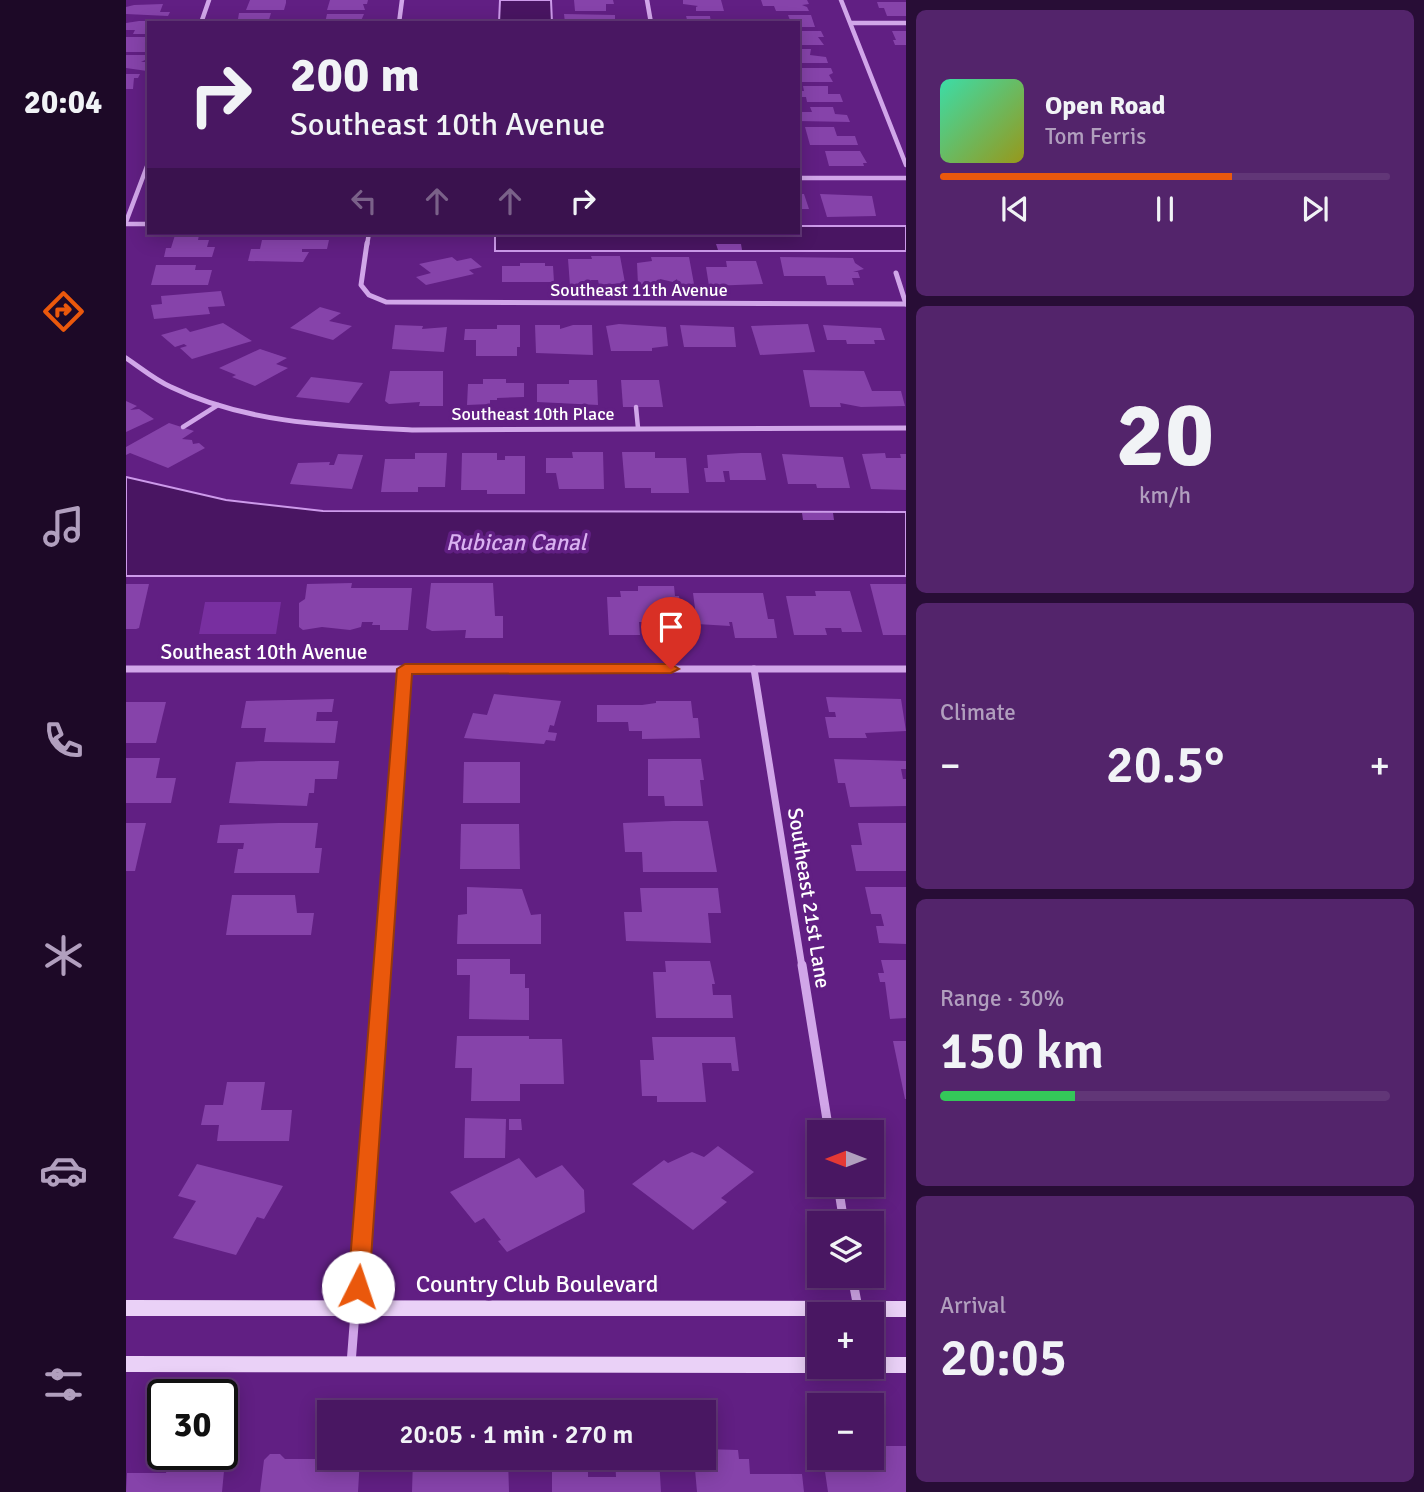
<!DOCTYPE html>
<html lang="en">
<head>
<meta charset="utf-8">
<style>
	body { margin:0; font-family:Signika,sans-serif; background:#53246b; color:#f1f3f6; height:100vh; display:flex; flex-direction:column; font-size:26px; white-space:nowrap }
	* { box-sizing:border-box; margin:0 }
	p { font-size:23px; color:#b19fbe }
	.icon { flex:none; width:38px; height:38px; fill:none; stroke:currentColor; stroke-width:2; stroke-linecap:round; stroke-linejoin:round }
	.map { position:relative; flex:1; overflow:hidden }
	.details { display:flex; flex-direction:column; gap:10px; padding:10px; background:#280d36; width:518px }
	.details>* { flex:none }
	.hud { position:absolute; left:21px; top:21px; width:653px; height:214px; border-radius:0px; box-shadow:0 4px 18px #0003,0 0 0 2px #613677; background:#491762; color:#f1f3f6; overflow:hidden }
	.needle { width:46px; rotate:270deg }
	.buttons { position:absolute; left:681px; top:1120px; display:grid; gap:14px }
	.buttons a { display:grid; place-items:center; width:77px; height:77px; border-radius:0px; background:#491762; box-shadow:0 4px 18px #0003,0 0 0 2px #613677; font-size:35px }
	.speed { position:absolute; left:21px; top:1379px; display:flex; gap:14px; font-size:35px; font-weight:700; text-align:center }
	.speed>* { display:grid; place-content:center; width:91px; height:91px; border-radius:50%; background:#491762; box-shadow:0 4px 18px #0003,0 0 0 2px #613677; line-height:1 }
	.speed .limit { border:4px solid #111; border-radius:10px; background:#fff; color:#111 }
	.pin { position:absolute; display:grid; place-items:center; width:60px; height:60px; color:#fff; margin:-72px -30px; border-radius:50% 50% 50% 0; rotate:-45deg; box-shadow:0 0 7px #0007 }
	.pin .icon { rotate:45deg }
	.me { position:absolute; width:77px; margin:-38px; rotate:4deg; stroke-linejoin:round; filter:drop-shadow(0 0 5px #0008) }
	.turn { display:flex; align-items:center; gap:24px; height:147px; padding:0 28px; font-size:32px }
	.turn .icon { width:91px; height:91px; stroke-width:2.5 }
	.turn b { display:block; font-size:49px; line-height:60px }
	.lanes { display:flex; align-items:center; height:66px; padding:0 28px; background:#0003; justify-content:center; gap:35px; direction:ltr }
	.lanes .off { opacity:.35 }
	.big { font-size:52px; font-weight:600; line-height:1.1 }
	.details .card { flex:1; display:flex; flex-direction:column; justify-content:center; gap:10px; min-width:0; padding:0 24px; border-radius:10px; background:#53246b }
	.details .dial { align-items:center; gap:0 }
	.dial b { font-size:91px; line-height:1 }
	.song { display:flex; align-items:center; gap:21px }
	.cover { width:84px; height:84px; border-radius:10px; background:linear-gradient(135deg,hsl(160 70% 55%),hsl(60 70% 35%)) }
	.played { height:7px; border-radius:4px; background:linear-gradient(90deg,#ea580c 65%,#613677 65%) }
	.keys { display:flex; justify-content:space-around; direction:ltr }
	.heat { display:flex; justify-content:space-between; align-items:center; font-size:38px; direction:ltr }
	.charge { height:10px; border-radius:5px; background:linear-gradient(90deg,#34c759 30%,#613677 0) }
	.trip { position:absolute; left:191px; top:1400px; width:399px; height:70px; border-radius:0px; background:#491762; box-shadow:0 4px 18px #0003,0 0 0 2px #613677; font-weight:600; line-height:70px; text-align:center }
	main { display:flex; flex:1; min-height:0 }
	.tab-bar { display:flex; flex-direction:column; width:126px; justify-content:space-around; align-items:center; background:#1d0927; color:#b19fbe }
	.tab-bar .icon { width:49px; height:49px }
	.tab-bar .active { color:#ea580c }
	.tab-bar b { font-size:32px; color:#f1f3f6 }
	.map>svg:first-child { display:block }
	.green { fill:#782fa0 }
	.water { fill:#491562; stroke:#cd9aeb; stroke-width:2 }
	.building { fill:#8643aa }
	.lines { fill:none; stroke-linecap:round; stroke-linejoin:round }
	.lane { stroke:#d1a6e9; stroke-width:4.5 }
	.street-far3 { stroke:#d1a6e9; stroke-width:4.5 }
	.street-far2 { stroke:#d1a6e9; stroke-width:5 }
	.street-far1 { stroke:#d1a6e9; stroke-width:7 }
	.street { stroke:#d1a6e9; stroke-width:9 }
	.secondary { fill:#ead1f7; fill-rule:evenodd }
	.route { fill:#ea580c; stroke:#983908; stroke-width:2 }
	.labels { text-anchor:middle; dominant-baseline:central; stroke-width:7; stroke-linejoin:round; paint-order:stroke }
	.far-street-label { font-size:18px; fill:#fff; stroke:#611f83 }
	.street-label { font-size:21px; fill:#fff; stroke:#611f83 }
	.water-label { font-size:23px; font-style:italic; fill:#dab2f1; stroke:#611f83 }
	.near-street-label { font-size:24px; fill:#fff; stroke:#611f83 }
</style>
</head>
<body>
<main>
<nav class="tab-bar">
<b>20:04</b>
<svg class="icon active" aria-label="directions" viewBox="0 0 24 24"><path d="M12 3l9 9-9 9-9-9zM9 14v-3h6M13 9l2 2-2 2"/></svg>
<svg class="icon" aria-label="music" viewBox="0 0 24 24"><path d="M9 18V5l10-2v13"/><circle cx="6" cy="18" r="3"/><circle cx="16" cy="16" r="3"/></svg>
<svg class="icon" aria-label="phone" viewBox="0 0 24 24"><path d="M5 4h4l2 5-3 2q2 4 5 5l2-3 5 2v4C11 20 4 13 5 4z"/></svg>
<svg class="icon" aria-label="climate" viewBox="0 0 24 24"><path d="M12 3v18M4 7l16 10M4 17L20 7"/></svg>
<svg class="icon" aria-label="car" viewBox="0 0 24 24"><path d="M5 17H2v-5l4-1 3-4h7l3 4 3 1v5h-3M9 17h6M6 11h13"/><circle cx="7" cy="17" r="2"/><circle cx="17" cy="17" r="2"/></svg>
<svg class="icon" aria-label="filters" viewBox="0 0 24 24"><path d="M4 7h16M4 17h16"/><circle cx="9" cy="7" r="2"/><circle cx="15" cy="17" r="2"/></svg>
</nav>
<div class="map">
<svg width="780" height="1492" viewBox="0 0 780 1492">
	<rect width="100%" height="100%" fill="#611f83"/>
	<path class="green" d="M79,602H155L150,634H73Z"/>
	<g class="water">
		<path d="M374,0H425L426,23H373Z"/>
		<path d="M672,226H780V251H369V233H672Z"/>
		<path d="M0,477L100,500L197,511L780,512V576H0Z"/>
	</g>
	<g class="building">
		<path d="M124,0H160V3L158,10H120Z"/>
		<path d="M204,0H242L241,4H237L239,10H201Z"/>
		<path d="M448,0H487L488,4H480V11H449Z"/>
		<path d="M557,0H595L598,11H570V7L572,6L557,4Z"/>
		<path d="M635,0H681L683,4L676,5L681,7L683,11H650L648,6H637Z"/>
		<path d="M751,2H780V16H761L758,8H753Z"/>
		<path d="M37,4L34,12H44L42,16L0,14V7L8,5Z"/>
		<path d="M113,13H145L142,23H114L115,19H112Z"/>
		<path d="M201,14H238L234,23H199Z"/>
		<path d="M438,14L489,15V21L439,23Z"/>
		<path d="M662,15H685L689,27H672V23H665Z"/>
		<path d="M560,16H584L585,23H562Z"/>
		<path d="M13,21H23V34H7L9,30H0V23Z"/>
		<path d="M672,31H695L698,37H692L698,45H672Z"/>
		<path d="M766,31H780V45H769L767,40H770Z"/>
		<path d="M0,37H23V44L19,47H23L21,52H0Z"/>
		<path d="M672,49H685L684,55L700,57L702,63H672Z"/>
		<path d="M0,55H23V58L15,62H23L21,71L0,68Z"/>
		<path d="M672,68H705L707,73L703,75L707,82H672Z"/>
		<path d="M0,74H14L12,78H8L7,89H0Z"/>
		<path d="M677,86H702V94H714L717,102H681L680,97H673L672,91H678Z"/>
		<path d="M684,107H707L709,114L721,115L724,122L672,121V112H686Z"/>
		<path d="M679,127H708L711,136H729L732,145H684Z"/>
		<path d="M699,151H734L741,163H737L738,166H703Z"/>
		<path d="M672,194H678L683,209H672Z"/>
		<path d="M694,194L746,196L750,216L701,217Z"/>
		<path d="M49,235H73L72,240H83L81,247H89L86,257H38L40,248H45Z"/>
		<path d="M136,240H203L201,249H176V252H183L177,262L122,261L125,249H134Z"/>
		<path d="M590,244H615L616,250H592Z"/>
		<path d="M465,256H494L499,283L473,285L472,280H465L466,286H444L442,259H466Z"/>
		<path d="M326,257L331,261L345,258L356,267L343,270L348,274L300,285L290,277L305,273L293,264Z"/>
		<path d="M525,257H563L568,284L556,285L552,284L551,279L547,282L534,279L535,285H512L511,263L526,261Z"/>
		<path d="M654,257L727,258L729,263L738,269L727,272H732L734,278H726L728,285H701L699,276H658Z"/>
		<path d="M600,261H630L637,284L583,286L580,267H601Z"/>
		<path d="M394,263H419V266H427L428,282H376V266H394Z"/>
		<path d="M30,265H70L69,270H86L82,285H25Z"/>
		<path d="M95,291L99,306L82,307L84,314L28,319L25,305L36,304L35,296Z"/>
		<path d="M194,307L215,313L203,321L226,326L207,340L164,328Z"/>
		<path d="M97,323L126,341L66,359L54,348L61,346L58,344L49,347L35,335L60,328L64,332Z"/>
		<path d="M493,324L540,327L542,346L526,348V351H485L480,326Z"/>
		<path d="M682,324L689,352L634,355L625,326Z"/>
		<path d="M269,325L297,326L296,329L321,327L318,352L266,349Z"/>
		<path d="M371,325H394V347H391V356H350V340H338L339,329H371Z"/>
		<path d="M409,325H434V329L447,325H466L467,355L410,353Z"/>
		<path d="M554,325L608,327L610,347H558Z"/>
		<path d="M697,325L755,328L759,340H748L749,344H721L720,340H701Z"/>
		<path d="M134,349L161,358L150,364L162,368L129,386L106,377L110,375L93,368Z"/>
		<path d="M677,370L738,371L746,391H775L779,406L735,407L714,403L715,407H684Z"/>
		<path d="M264,371H317V406H293L294,402L263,404L259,401Z"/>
		<path d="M185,377L237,383L223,403L170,397Z"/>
		<path d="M357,379H380V383H398V397L371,398V400H364V404L341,405L342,384H357Z"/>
		<path d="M443,380H471L472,405L411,402V384H443Z"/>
		<path d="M495,380H533L537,407H497Z"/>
		<path d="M0,401L11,406L4,410L13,409L28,419L0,432Z"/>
		<path d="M43,423L68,431L56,439L66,440L67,444L73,443L79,448L42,468L4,453L0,455V447Z"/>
		<path d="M446,452H477L478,489H433L430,473H420V458H447Z"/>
		<path d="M496,452H529V458H560L563,493H525V488H499Z"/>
		<path d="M289,453H321L319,487H292V492H255L259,459H289Z"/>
		<path d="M336,453H371V460H379V456H399V494H361V490H335Z"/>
		<path d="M615,453H635L640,480H604L603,471H597L599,482H580L578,468H582L581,455Z"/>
		<path d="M759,453L760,458H775L774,454H780V490L745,489L736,454Z"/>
		<path d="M212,454L237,455L226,489L164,484L172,463L204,462L203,465H208Z"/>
		<path d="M656,454L717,457L724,488H691L690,484H662Z"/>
		<path d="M676,513H707L708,520H677Z"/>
		<path d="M226,583L225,588H286L282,630H254V625H246L247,622H236L235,627L224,630L196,627L177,630L173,627V603L179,599L181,584Z"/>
		<path d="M305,583H367L369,616H377V638H339L340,630L306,631L300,628Z"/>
		<path d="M0,584H23L13,628L10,629H0Z"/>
		<path d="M744,584H780V635H757Z"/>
		<path d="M512,586H548L549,596H553L556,622H513L514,635H483L481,597H495L494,591H512Z"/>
		<path d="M689,591H724L736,632H716L715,628H699L701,635H668L660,596H690Z"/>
		<path d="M567,593H637L642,619H648L651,638H609L606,622H603L604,626L571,624Z"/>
		<path d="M368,694L435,701L428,726L424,725L422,732L431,733L429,741L420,740L418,744L338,738L347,713L361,715Z"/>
		<path d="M700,697L775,699L780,731L739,733L741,738H703L699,717H710L709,712H703Z"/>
		<path d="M208,699L206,712H191L190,721H212L209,743L138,742L140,728H115L120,701Z"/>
		<path d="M530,701H565L567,718H572L574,738L516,739V731H503L502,722H471V705H516L530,703Z"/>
		<path d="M0,702H40L30,743H0Z"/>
		<path d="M0,758H34L30,778H50L45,803H0Z"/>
		<path d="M522,759H575L578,780H574L577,806H539L538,796H522Z"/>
		<path d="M708,759L780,761V769H775L777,779H780V806L724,807L719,783H712Z"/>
		<path d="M135,761H213L211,779H189L188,793H183L181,806L103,803L110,762Z"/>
		<path d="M338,762H394V803H337Z"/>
		<path d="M547,821H582L591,872H517L516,852H499L497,823Z"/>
		<path d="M0,823H20L9,871H0Z"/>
		<path d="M153,823H192L189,848H196L193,873H108L112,849H117L118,843H91L94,825Z"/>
		<path d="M732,823H780V871H730L725,845H736Z"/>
		<path d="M335,824H393L394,869H334Z"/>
		<path d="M341,887L396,889L405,915L415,914V944H331L332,915L341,914Z"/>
		<path d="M739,887H780V944L753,943L750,926H758L755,914H745Z"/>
		<path d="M514,888H592L595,913H582L585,943L500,941L498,912H516Z"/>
		<path d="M106,895H169L171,913H188L185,935H100Z"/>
		<path d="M331,959H384V974H399V988H403V1020L343,1019L344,975H331Z"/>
		<path d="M755,960H780V1018L764,1019L759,982H754L752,973H758Z"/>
		<path d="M539,961H584L589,984H586L587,995H605L607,1018H530L527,972H540Z"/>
		<path d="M331,1036H403V1039H436L438,1084H394V1101H345L346,1068H329Z"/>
		<path d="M526,1037H609L613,1071H606L605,1063H576L580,1102H531V1096H516L514,1060H528Z"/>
		<path d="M767,1041H780V1099H779Z"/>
		<path d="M101,1082H139L135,1110H166L163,1141H91L93,1125H75L79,1105H97Z"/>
		<path d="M339,1118L380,1119L379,1158H338Z"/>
		<path d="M383,1119H395L396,1130H383Z"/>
		<path d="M592,1146L628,1172L595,1198L601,1202L567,1230L506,1184L538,1160L542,1163L566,1152L578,1157Z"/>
		<path d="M393,1158L410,1178L436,1165L458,1190L459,1212L381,1252L372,1241L375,1240L358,1218L349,1223L324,1192Z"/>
		<path d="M71,1164L157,1186L138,1219L131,1217L110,1255L47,1238L70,1201L52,1196Z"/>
		<path d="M755,1446H780V1492H702L697,1458L757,1457Z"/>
		<path d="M578,1449L612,1450L613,1459H623L624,1474H676L678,1492H571L568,1458H578Z"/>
		<path d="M96,1450H100L96,1492H0L1,1473H40L42,1462H57L58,1454H96Z"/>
		<path d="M196,1452H203V1458H234L232,1492H134L138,1460L144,1454H154L159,1459H195Z"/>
		<path d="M287,1458H328V1465H356V1458H382L383,1492H286Z"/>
		<path d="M489,1458H533L535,1492H426V1464L462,1463V1477H490Z"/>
	</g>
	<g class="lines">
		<g class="lane">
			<path d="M510,407L512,428"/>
			<path d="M57,427L92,405"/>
		</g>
		<g class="street-far3">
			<path d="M521,0L525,23"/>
			<path d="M715,0L780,165"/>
			<path d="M75,23L83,0"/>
			<path d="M273,23L276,0"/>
			<path d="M725,23H780"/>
			<path d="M672,178H780"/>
			<path d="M0,222L23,161"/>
			<path d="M0,224H23"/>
			<path d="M241,245L243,233"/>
		</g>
		<g class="street-far2">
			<path d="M241,243L235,285L243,295L260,302L780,304"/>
			<path d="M770,273L780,304"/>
			<path d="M0,358C15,368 29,380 45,387C119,423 205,426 286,430L780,428"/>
		</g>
		<g class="street-far1">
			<path d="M0,669H780"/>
			<path d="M628,669L676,967"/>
			<path d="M256,967L279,669"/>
		</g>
		<g class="street">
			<path d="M676,965L703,1132"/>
			<path d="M712,1185L718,1223"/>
			<path d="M726,1276L732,1308"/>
			<path d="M225,1364L256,965"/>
		</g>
		<g class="secondary">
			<path d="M0,1300L780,1301V1317H746V1314H693V1316H0Z"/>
			<path d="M0,1356L693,1357V1367H702L700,1371L693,1373L0,1372Z"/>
			<path d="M746,1357H780V1373H746L739,1371L737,1367H746Z"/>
		</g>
	</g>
	<path class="route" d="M279,664H545L553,669L545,673L286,674L243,1287L240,1293L232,1295L225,1293L222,1287L271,669Z"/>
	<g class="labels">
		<g class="far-street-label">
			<text x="513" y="290">Southeast 11th Avenue</text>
			<text x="407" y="414">Southeast 10th Place</text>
		</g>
		<g class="street-label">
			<text x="138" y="652">Southeast 10th Avenue</text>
			<text transform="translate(683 898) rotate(81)">Southeast 21st Lane</text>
		</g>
		<g class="water-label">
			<text x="390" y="542">Rubican Canal</text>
		</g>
		<g class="near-street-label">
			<text x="411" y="1284">Country Club Boulevard</text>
		</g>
	</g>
</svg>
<div class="buttons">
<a><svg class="needle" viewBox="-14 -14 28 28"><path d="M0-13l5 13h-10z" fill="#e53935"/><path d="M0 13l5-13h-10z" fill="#b19fbe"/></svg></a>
<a><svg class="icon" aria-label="layers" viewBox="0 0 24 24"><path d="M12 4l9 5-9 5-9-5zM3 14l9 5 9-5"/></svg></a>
<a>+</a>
<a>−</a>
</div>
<div class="speed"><div class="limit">30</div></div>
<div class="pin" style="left:545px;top:669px;background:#d93025"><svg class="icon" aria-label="arrive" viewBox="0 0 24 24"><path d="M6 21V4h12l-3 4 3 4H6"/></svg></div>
<svg class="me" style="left:232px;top:1287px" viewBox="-20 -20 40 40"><circle r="19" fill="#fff"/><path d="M0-13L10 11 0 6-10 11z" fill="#ea580c"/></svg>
<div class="trip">20:05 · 1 min · 270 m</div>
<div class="hud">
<div class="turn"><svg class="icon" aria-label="right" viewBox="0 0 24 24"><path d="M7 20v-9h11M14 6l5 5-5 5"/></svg><div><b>200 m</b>Southeast 10th Avenue</div></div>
<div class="lanes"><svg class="icon off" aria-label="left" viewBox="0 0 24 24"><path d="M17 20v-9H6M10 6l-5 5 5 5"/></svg><svg class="icon off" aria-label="ahead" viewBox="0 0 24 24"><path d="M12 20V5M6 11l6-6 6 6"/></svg><svg class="icon off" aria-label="ahead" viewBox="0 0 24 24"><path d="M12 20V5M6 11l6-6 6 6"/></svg><svg class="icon" aria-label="right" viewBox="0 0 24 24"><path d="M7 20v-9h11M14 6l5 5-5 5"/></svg></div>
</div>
</div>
<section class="details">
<div class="card">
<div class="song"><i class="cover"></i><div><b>Open Road</b><p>Tom Ferris</p></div></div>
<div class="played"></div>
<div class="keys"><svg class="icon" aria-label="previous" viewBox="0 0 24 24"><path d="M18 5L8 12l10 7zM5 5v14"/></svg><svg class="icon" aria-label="pause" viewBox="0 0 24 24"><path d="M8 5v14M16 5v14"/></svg><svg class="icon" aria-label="next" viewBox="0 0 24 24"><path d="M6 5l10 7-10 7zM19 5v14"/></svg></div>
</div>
<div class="card dial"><b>20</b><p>km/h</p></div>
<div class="card"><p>Climate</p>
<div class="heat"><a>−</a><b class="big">20.5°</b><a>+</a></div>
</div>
<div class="card"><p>Range · 30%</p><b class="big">150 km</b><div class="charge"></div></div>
<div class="card"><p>Arrival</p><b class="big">20:05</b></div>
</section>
</main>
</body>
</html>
